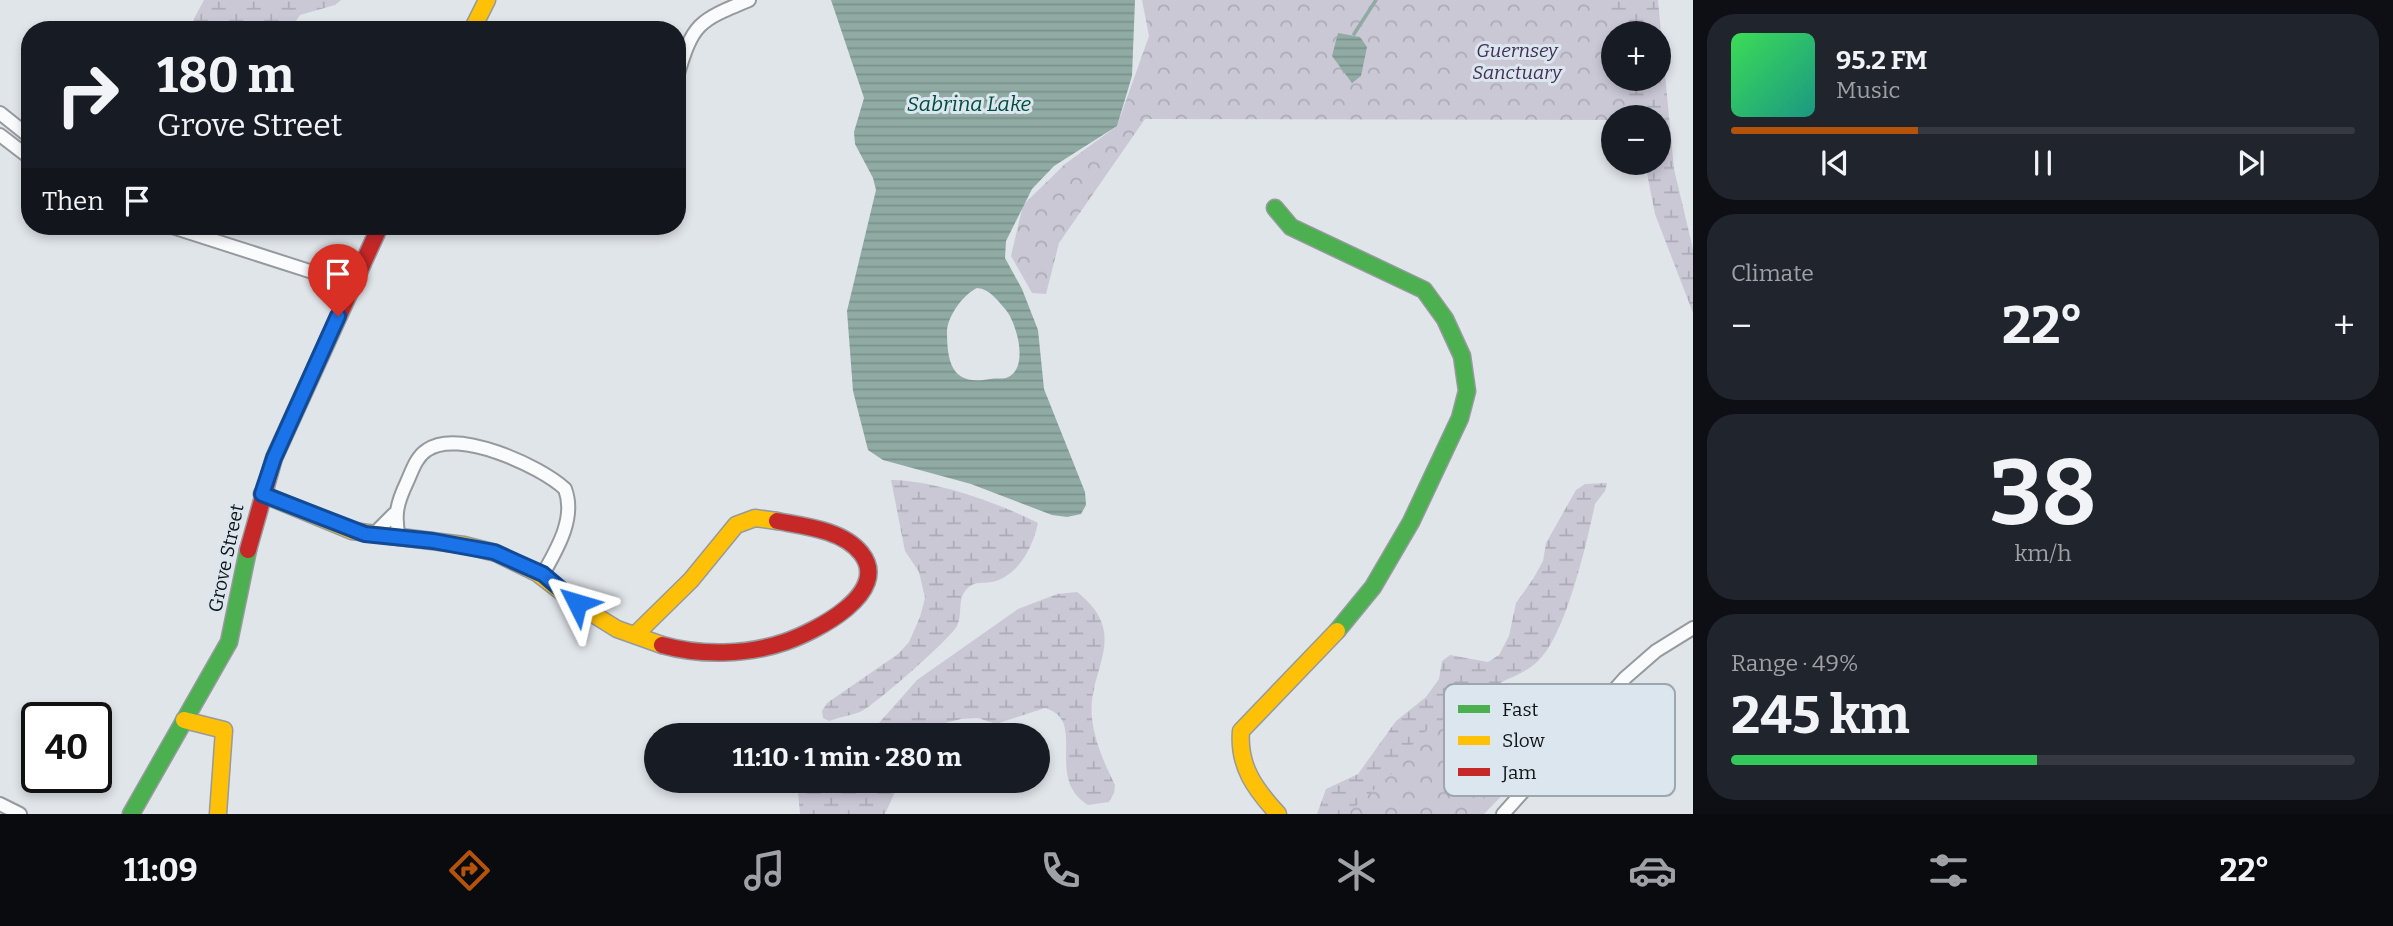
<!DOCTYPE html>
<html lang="en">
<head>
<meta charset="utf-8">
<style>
	body { margin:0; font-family:Bitter,serif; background:#20242c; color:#f1f3f6; height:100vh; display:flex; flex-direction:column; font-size:26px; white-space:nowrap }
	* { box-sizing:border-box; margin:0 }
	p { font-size:23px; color:#9ea1a6 }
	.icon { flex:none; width:38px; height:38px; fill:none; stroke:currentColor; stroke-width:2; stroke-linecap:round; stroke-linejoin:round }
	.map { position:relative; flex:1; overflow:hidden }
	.panel { display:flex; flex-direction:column; gap:14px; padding:14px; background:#0d0f14; width:700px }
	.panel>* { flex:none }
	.guide { position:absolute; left:21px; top:21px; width:665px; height:214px; border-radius:28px; box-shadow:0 4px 10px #0003; background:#171b24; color:#f1f3f6; overflow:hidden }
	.fabs { position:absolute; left:1601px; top:21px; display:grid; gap:14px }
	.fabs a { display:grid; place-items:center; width:70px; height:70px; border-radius:50%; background:#171b24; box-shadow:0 4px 10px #0003; font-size:35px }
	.speed { position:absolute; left:21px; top:702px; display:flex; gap:14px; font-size:35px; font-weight:700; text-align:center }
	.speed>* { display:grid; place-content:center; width:91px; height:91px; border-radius:50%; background:#171b24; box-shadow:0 4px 10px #0003; line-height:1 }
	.speed .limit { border:4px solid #111; border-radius:10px; background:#fff; color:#111 }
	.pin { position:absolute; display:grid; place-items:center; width:60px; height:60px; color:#fff; margin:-72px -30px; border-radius:50% 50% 50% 0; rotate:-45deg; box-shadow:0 0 7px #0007 }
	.pin .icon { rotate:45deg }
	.me { position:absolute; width:77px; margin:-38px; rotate:310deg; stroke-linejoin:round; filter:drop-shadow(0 0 5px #0008) }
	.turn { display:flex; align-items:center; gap:24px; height:147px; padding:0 21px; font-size:32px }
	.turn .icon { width:91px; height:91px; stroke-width:2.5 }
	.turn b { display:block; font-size:49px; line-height:60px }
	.then { display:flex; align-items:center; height:66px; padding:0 21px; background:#0003; gap:14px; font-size:26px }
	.big { font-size:52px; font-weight:700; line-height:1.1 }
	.panel .tile { flex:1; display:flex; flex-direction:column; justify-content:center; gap:10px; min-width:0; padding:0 24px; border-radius:28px; background:#20242c }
	.panel .dial { align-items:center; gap:0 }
	.dial b { font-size:91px; line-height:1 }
	.song { display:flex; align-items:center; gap:21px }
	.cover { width:84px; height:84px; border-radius:10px; background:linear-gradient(135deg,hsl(130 70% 55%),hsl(170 70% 35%)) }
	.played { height:7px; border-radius:4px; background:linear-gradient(90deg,#b45309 30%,#363941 30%) }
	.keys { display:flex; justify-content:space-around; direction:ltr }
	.heat { display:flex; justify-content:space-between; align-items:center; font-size:38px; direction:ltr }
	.charge { height:10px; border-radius:5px; background:linear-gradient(90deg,#34c759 49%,#363941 0) }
	.trip { position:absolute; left:644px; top:723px; width:406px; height:70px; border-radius:35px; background:#171b24; box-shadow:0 4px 10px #0003; font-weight:700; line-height:70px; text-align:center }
	.tabs { display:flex; height:112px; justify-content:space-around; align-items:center; background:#090b0e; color:#9ea1a6 }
	.tabs .icon { width:49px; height:49px }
	.tabs .selected { color:#b45309 }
	.tabs b { font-size:32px; color:#f1f3f6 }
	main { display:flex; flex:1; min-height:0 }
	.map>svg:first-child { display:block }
	.forest { fill:url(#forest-crowns) }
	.wetland { fill:url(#wetland-marsh) }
	.water { fill:url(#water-rules); fill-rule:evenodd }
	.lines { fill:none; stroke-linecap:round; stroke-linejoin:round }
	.stream { stroke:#90aaa4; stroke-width:3.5 }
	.street-casing { stroke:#969a9e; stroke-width:16 }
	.fast-casing { stroke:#969a9e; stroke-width:19 }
	.slow-casing { stroke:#969a9e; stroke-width:19 }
	.jam-casing { stroke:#969a9e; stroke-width:19 }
	.street { stroke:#fafbfc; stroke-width:12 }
	.fast { stroke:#4caf50; stroke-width:16 }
	.slow { stroke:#ffc107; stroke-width:16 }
	.jam { stroke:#c62828; stroke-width:16 }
	.route-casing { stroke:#114b97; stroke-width:18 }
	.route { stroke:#1a73e8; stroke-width:12 }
	.labels { text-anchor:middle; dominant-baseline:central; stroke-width:6; stroke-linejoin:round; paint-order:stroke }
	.park-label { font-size:19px; font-style:italic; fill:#423058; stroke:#dce6ee }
	.street-label { font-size:19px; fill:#111518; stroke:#dce6ee }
	.water-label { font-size:21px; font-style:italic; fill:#014d3f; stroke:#dce6ee }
	.key { fill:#dce6ee; stroke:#9fa7ae; stroke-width:2 }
	.key-label { font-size:19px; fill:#111518 }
</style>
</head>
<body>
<main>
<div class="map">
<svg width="1693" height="814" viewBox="0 0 1693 814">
	<defs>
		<pattern id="forest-crowns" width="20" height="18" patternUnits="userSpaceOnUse" patternTransform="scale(1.75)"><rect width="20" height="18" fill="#cbc8d6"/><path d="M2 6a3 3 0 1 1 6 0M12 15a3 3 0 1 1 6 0" fill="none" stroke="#adabb7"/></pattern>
		<pattern id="wetland-marsh" width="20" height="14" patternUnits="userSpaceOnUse" patternTransform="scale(1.75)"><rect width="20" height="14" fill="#cbc8d6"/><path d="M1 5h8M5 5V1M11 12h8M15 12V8" fill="none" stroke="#adabb7"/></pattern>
		<pattern id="water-rules" width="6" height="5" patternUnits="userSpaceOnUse" patternTransform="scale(1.75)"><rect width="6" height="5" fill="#90aaa4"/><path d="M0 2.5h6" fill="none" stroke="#7b918c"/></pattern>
	</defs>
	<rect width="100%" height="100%" fill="#e0e5ea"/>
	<g class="forest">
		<path d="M1142,0H1651L1614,33V79H1654L1655,117H1614L1613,120L1145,119L1059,243L1046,294L1032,293L1011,256L1023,205L1065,164L1117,126L1149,36Z"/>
		<path d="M1450,706L1528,769L1484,814H1329Z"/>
	</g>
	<g class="wetland">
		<path d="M204,0H341L335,5L300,15L294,24L296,30H188Z"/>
		<path d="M1608,0H1658L1674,169L1693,249V313L1655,214L1645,163H1659V117H1632L1622,79H1659V33L1613,35Z"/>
		<path d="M891,480C938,481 996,502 1038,523C1033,546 1020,573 996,581C984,585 975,579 966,590C957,600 963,614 957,626C949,640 874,706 860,712C850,716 839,717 829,721L823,718L822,711L827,703L898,654L909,642L920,617L925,598L919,572L905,551Z"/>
		<path d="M1607,483L1605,491L1595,504C1587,542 1566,634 1539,660C1525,675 1504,678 1488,690C1476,699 1469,711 1460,722L1431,726L1411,746L1400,766L1347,814H1317L1326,789L1358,774L1396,721L1426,697L1439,679L1442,661L1450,655L1488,662L1499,655L1509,636L1516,603L1533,579L1543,561L1546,543L1576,490L1585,484Z"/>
		<path d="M1077,592C1132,635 1087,669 1092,718C1094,740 1105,765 1115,785L1114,793L1109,802L1088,805C1043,777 1089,721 1045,708L996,724L978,718L961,719L945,723L929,735H837L879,723L917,680L1018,609L1057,594Z"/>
		<path d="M797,781V780L900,781L885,814H800Z"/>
	</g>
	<g class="water">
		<path d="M831,0H1135L1132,76L1117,126L1054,166L1032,189L1006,241L1005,258L1022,289L1038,330L1044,389L1085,492L1086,505L1081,514L1067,517L1052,515L971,484L883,460L868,450L853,391L847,311L876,190L873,178L855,144L854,132L864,98ZM977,288C990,289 997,300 1006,310C1017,324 1030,370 1006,378C1002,379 995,378 990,379C953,386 947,365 947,331C948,315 964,294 977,288Z"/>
		<path d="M1338,33L1360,37L1367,47L1361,76L1352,83L1332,56Z"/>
	</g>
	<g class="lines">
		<path class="stream" d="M1354,34L1376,0"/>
		<g class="street-casing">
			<g id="street">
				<path d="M677,77C693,23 698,21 749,0"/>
				<path d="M0,113L30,137"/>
				<path d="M0,135L30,158"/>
				<path d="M169,226L353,285"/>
				<path d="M373,535L394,514"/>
				<path d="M399,537C394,515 397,503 407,482C412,471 416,457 427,450C458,428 540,466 565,489C576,518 557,549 543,574"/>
				<path d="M0,804L20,814"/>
				<path d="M1503,814L1625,678L1656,651L1693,628"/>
			</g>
		</g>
		<g class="fast-casing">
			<g id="fast">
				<path d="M1275,208L1291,227L1424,290L1445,319L1462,356L1467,391L1460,418L1411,522L1373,587L1337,631"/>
				<path d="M131,814L229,642L248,550"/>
			</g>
		</g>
		<g class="slow-casing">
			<g id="slow">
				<path d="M472,30L487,0"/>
				<path d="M262,494L352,531L464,545L496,553L537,573L580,606L617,629L662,645"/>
				<path d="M635,635L691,580L736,525L755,518L777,521"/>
				<path d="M184,720L224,730L218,814"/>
				<path d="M1278,814C1255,789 1238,766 1241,731L1337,631"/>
			</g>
		</g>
		<g class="jam-casing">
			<g id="jam">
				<path d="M248,550L274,458L380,226"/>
				<path d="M662,645C701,656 747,655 785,642C814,632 893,593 861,553C843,530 804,526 777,521"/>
			</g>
		</g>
		<use href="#street" class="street"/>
		<use href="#fast" class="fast"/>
		<use href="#slow" class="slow"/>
		<use href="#jam" class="jam"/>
	</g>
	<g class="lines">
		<g class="route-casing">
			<path id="route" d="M338,316L274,458L262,494L365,534L433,541L494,552L543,574L577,603"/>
		</g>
		<use href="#route" class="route"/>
	</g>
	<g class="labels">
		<g class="park-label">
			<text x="1517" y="50">Guernsey<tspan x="1517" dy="22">Sanctuary</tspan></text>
		</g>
		<g class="street-label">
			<text transform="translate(226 558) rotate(-78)">Grove Street</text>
		</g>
		<g class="water-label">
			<text x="969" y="104">Sabrina Lake</text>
		</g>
	</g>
	<rect x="1444" y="684" width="231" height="112" rx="10" class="key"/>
	<rect x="1458" y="705" width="32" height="8" fill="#4caf50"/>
	<rect x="1458" y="736" width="32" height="9" fill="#ffc107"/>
	<rect x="1458" y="768" width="32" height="8" fill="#c62828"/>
	<g class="key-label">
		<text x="1502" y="716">Fast</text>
		<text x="1502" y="747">Slow</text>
		<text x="1502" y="779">Jam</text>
	</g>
</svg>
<div class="fabs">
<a>+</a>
<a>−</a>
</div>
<div class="speed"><div class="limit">40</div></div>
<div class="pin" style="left:338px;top:316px;background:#d93025"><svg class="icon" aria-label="arrive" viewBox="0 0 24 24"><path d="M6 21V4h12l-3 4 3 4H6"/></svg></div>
<svg class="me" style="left:577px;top:603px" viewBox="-20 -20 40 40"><path d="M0-17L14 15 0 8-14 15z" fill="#1a73e8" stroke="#fff" stroke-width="4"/></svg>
<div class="trip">11:10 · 1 min · 280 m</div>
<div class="guide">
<div class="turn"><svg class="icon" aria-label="right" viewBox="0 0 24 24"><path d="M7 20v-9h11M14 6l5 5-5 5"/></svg><div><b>180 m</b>Grove Street</div></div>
<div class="then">Then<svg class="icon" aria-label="arrive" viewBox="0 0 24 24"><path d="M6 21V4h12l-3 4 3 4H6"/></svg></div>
</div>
</div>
<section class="panel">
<div class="tile">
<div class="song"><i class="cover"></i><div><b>95.2 FM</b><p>Music</p></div></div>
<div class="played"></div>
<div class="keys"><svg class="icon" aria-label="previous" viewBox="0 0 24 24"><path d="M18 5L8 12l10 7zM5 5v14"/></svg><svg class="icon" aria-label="pause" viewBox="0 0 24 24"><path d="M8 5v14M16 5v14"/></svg><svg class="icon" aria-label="next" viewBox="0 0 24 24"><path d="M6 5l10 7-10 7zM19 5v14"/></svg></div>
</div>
<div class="tile"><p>Climate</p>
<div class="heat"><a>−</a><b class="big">22°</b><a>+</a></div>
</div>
<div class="tile dial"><b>38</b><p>km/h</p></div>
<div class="tile"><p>Range · 49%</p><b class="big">245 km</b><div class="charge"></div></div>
</section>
</main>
<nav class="tabs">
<b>11:09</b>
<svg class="icon selected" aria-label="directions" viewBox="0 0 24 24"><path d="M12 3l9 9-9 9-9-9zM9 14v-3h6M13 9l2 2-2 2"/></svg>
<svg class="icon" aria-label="music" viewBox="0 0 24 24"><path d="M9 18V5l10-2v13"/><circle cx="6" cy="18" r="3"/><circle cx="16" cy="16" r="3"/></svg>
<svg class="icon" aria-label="phone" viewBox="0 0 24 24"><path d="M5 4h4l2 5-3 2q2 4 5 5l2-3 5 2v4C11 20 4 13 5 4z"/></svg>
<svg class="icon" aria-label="climate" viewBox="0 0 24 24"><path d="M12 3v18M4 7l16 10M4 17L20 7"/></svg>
<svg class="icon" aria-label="car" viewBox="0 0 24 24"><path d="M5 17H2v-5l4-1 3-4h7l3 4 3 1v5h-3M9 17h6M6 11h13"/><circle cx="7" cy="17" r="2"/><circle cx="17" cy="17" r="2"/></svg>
<svg class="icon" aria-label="filters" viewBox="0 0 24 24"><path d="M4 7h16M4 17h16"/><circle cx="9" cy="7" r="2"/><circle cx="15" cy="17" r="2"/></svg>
<b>22°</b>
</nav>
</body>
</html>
